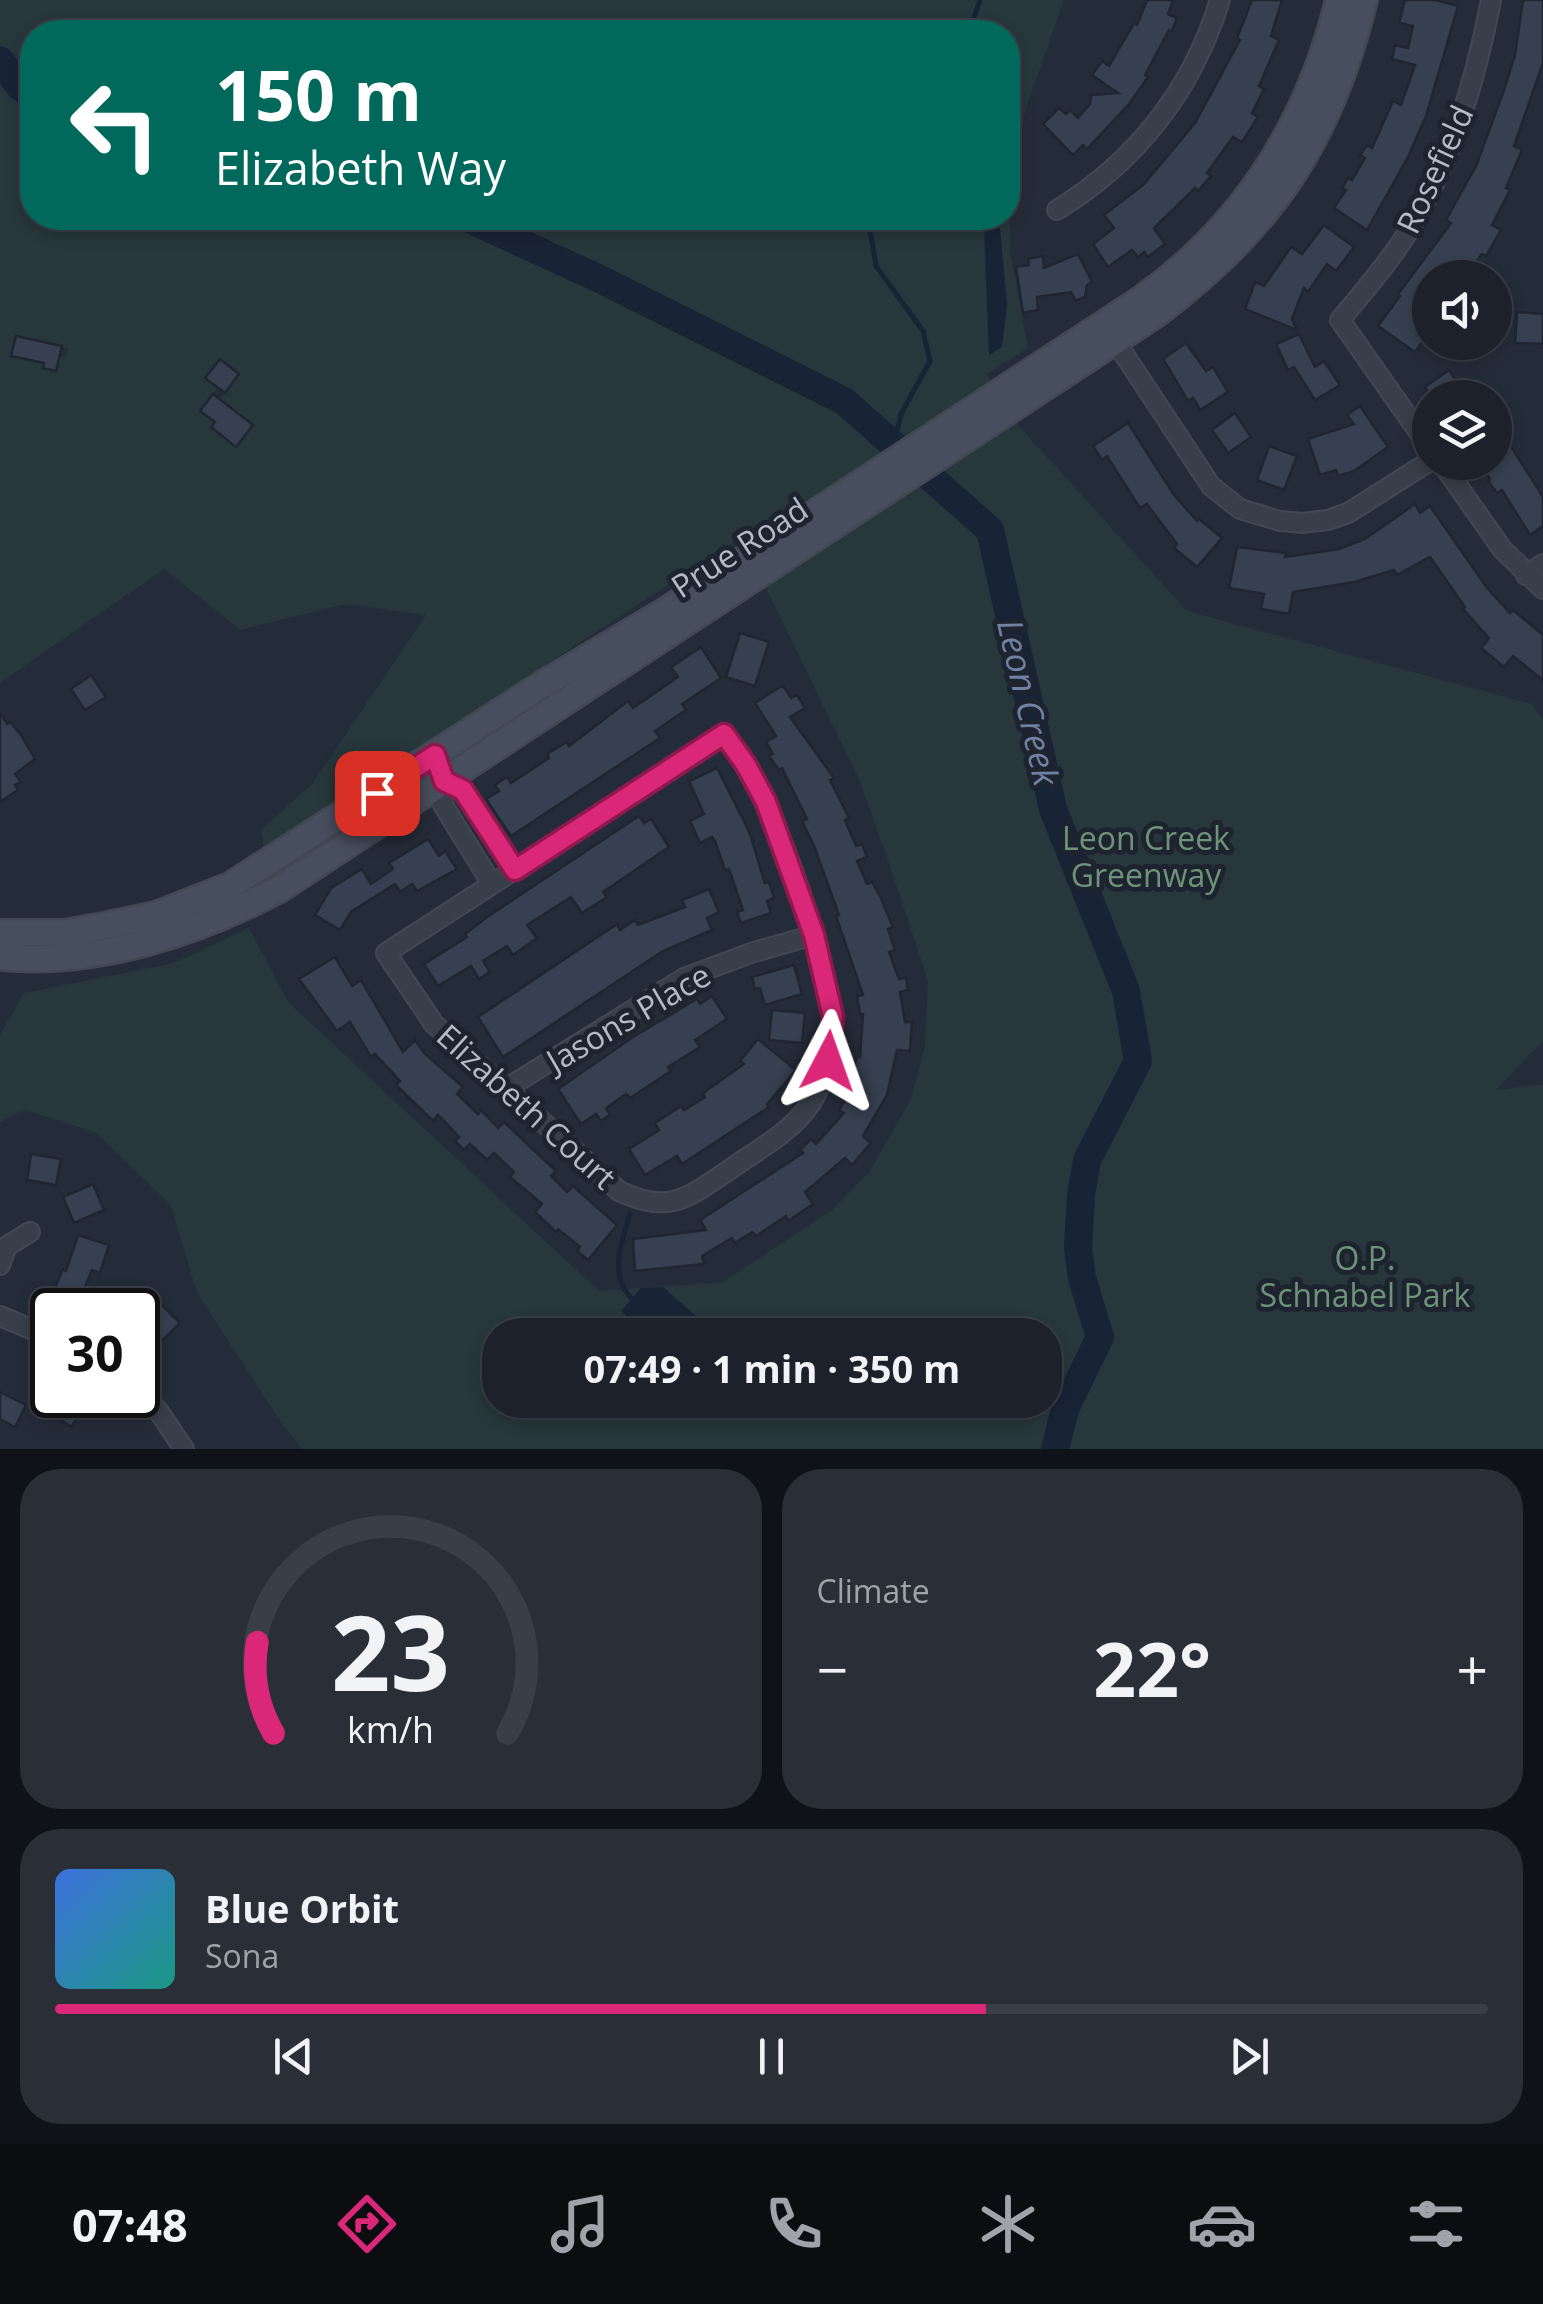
<!DOCTYPE html>
<html lang="en">
<head>
<meta charset="utf-8">
<style>
	body { margin:0; font-family:"Open Sans",sans-serif; background:#292e37; color:#f1f3f6; height:100vh; display:flex; flex-direction:column; font-size:38px; white-space:nowrap }
	* { box-sizing:border-box; margin:0 }
	p { font-size:32px; color:#a0a3a9 }
	.icon { flex:none; width:55px; height:55px; fill:none; stroke:currentColor; stroke-width:2; stroke-linecap:round; stroke-linejoin:round }
	.map { position:relative; height:1449px; overflow:hidden }
	.drawer { display:flex; flex-direction:column; gap:20px; padding:20px; background:#0f1218; flex:1 }
	.drawer>* { flex:none }
	.guide { position:absolute; left:20px; top:20px; width:1000px; height:210px; border-radius:40px; box-shadow:0 5px 15px #0003,0 0 0 2px #3a3e47; background:#00695c; color:#fff; overflow:hidden }
	.tools { position:absolute; left:1412px; top:260px; display:grid; gap:20px }
	.tools a { display:grid; place-items:center; width:100px; height:100px; border-radius:50%; background:#1c212b; box-shadow:0 5px 15px #0003,0 0 0 2px #3a3e47; font-size:50px }
	.speed { position:absolute; left:30px; top:1288px; display:flex; gap:20px; font-size:50px; font-weight:700; text-align:center }
	.speed>* { display:grid; place-content:center; width:130px; height:130px; border-radius:50%; background:#1c212b; box-shadow:0 5px 15px #0003,0 0 0 2px #3a3e47; line-height:1 }
	.speed .limit { border:5px solid #111; border-radius:15px; background:#fff; color:#111 }
	.pin { position:absolute; display:grid; place-items:center; width:85px; height:85px; color:#fff; margin:-42px; border-radius:20px; box-shadow:0 5px 15px #0006 }
	.me { position:absolute; width:110px; margin:-55px; rotate:4deg; stroke-linejoin:round; filter:drop-shadow(0 0 8px #0008) }
	.turn { display:flex; align-items:center; gap:35px; height:210px; padding:0 30px; font-size:45px }
	.turn .icon { width:130px; height:130px; stroke-width:2.5 }
	.turn b { display:block; font-size:70px; line-height:85px }
	.big { font-size:75px; font-weight:700; line-height:1.1 }
	.drawer .card { flex:1; display:flex; flex-direction:column; justify-content:center; gap:15px; min-width:0; padding:0 35px; border-radius:40px; background:#292e37 }
	.drawer .dial { align-items:center; gap:0 }
	.dial svg { height:260px; overflow:visible; fill:none; stroke:#3a3e47; stroke-width:7; stroke-linecap:round; text-anchor:middle }
	.dial text { fill:#f1f3f6; stroke:none }
	.song { display:flex; align-items:center; gap:30px }
	.cover { width:120px; height:120px; border-radius:15px; background:linear-gradient(135deg,hsl(220 70% 55%),hsl(170 70% 35%)) }
	.played { height:10px; border-radius:5px; background:linear-gradient(90deg,#db2777 65%,#3a3e47 65%) }
	.keys { display:flex; justify-content:space-around; direction:ltr }
	.heat { display:flex; justify-content:space-between; align-items:center; font-size:55px; direction:ltr }
	.drawer .tiles { flex:1; display:grid; gap:20px; grid-template-columns:1fr 1fr }
	.card:last-child { grid-column:span 2 }
	.trip { position:absolute; left:482px; top:1318px; width:580px; height:100px; border-radius:40px; background:#1c212b; box-shadow:0 5px 15px #0003,0 0 0 2px #3a3e47; font-weight:700; line-height:100px; text-align:center }
	.menu { display:flex; height:160px; justify-content:space-around; align-items:center; background:#0b0d11; color:#a0a3a9 }
	.menu .icon { width:70px; height:70px }
	.menu .selected { color:#db2777 }
	.menu b { font-size:45px; color:#f1f3f6 }
	.map>svg:first-child { display:block }
	.green { fill:#27373b; fill-rule:evenodd }
	.water { fill:#192336 }
	.lines { fill:none; stroke-linecap:round; stroke-linejoin:round }
	.stream { stroke:#192336; stroke-width:5 }
	.river { stroke:#192336; stroke-width:28 }
	.building { fill:#374050; stroke:#202631; stroke-width:2.5 }
	.street-casing { stroke:#424853; stroke-width:22 }
	.secondary-casing { stroke:#424853; stroke-width:30 }
	.street { stroke:#393f4a; stroke-width:18 }
	.secondary { stroke:#474e5d; stroke-width:25 }
	.route-casing { stroke:#8e194d; stroke-width:25 }
	.route { stroke:#db2777; stroke-width:18 }
	.labels { text-anchor:middle; dominant-baseline:central; stroke-width:10; stroke-linejoin:round; paint-order:stroke }
	.street-label { font-size:32px; fill:#b4bac6; stroke:#1e242f }
	.park-label { font-size:32px; fill:#6d9479; stroke:#1e242f }
	.water-label { font-size:35px; font-style:italic; fill:#7082a1; stroke:#1e242f }
</style>
</head>
<body>
<div class="map">
<svg width="1543" height="1449" viewBox="0 0 1543 1449">
	<rect width="100%" height="100%" fill="#252c39"/>
	<path class="green" d="M0,0H1064L1025,111L1010,203V251L1028,348L987,374L1019,426L1187,611L1532,704L1543,720V1041L1496,1090L1543,1084V1449H303L285,1428L197,1293L171,1206L97,1133L25,1110L0,1122V1035L24,993L174,963L249,928L288,1002L599,1291L723,1282L832,1210L870,1171L911,1099L925,1045L928,980L886,855L859,779L766,588L779,577L751,531L264,848L261,830L313,783L426,615L345,604L240,630L164,569L0,683ZM32,32H1008V218H32ZM16,336L68,348L66,357L60,356L56,371L43,368L44,363L12,356ZM220,359L239,374L220,399L236,446L211,427L215,422L200,411L218,387L205,378ZM500,1335H1045V1400H500Z"/>
	<g class="water">
		<path d="M984,228H1000L1007,305L1002,347L989,355Z"/>
		<path d="M663,1287L696,1316L677,1335H648L621,1311L641,1288Z"/>
	</g>
	<g class="lines">
		<g class="stream">
			<path d="M969,32L980,0"/>
			<path d="M868,218L876,266L923,331L930,361L902,412L893,445"/>
			<path d="M630,1213C621,1246 607,1276 635,1302"/>
		</g>
		<g class="river">
			<path d="M0,60L20,87L32,94"/>
			<path d="M467,218L600,279L844,401L990,530L1053,809L1126,991L1138,1061L1087,1160L1081,1195L1078,1248L1082,1278L1100,1337L1065,1409L1055,1449"/>
		</g>
	</g>
	<g class="building">
		<path d="M1147,0H1173L1168,14L1177,18L1172,31L1169,30L1145,75L1148,77L1129,104L1087,149L1083,145L1073,155L1043,124L1059,108L1066,114L1070,110L1078,118L1090,104L1091,95L1118,93L1092,75L1102,61L1109,66L1134,23L1137,25Z"/>
		<path d="M1252,0H1282L1271,36L1279,40L1259,86L1264,89L1252,113L1258,117L1242,142L1233,137L1207,173L1211,176L1198,191L1195,188L1154,228L1165,244L1148,257L1144,252L1138,257L1132,250L1108,267L1093,244L1114,228L1104,215L1144,184L1195,123L1240,40L1237,38Z"/>
		<path d="M1405,0H1435L1458,6L1426,116L1408,157L1367,230L1334,208L1346,190L1342,188L1348,178L1352,180L1365,158L1360,155L1367,145L1372,148L1393,101L1401,105L1415,65L1392,59L1395,45L1408,48L1413,26L1399,23Z"/>
		<path d="M1523,0H1543V63L1514,146L1522,150L1506,188L1510,190L1492,225L1501,230L1486,256L1482,254L1467,273L1462,269L1456,278H1430V308L1421,319L1426,322L1417,335L1424,340L1415,352L1378,326L1400,296L1398,294L1451,223L1446,220L1476,166L1504,90L1515,55Z"/>
		<path d="M1324,225L1354,247L1336,271L1327,264L1308,292L1304,288L1292,319L1297,330L1245,309L1255,282L1264,286L1291,247L1302,254Z"/>
		<path d="M1078,254L1092,282L1087,285L1085,297L1076,301L1071,292L1037,297L1038,310L1023,313L1016,267L1029,265L1028,259L1043,256L1044,268Z"/>
		<path d="M1517,312L1543,314V344L1515,343Z"/>
		<path d="M1299,334L1315,367L1324,361L1340,385L1315,400L1294,367L1288,370L1276,344Z"/>
		<path d="M16,336L62,346L56,371L43,368L44,363L11,356Z"/>
		<path d="M1186,343L1206,371L1213,367L1228,392L1200,410L1193,398L1188,401L1163,359Z"/>
		<path d="M220,359L239,374L225,393L205,378Z"/>
		<path d="M1449,370L1468,398H1432L1425,387Z"/>
		<path d="M213,394L253,425L236,447L211,427L215,422L200,411Z"/>
		<path d="M1360,406L1388,447L1354,471L1338,476L1336,470L1320,475L1308,439L1354,424L1347,415Z"/>
		<path d="M1235,413L1251,437L1228,453L1212,430Z"/>
		<path d="M1495,421L1543,497V526L1530,535L1502,490L1497,493L1488,481L1490,479L1479,462H1495Z"/>
		<path d="M1128,423L1174,495L1197,521L1199,519L1222,538L1197,567L1174,548L1177,544L1147,504L1140,508L1107,456L1102,460L1093,446Z"/>
		<path d="M1269,446L1297,456L1284,490L1257,480Z"/>
		<path d="M1415,504L1420,513L1430,506L1487,588L1510,613L1513,610L1543,635V680L1513,656L1504,667L1481,648L1489,638L1463,609L1465,607L1430,557L1397,575L1394,570L1354,582L1293,592L1289,614L1261,609L1264,594L1229,588L1237,547L1286,553L1285,557L1339,549L1365,539Z"/>
		<path d="M740,633L769,642L755,686L726,677Z"/>
		<path d="M701,647L721,678L682,704L686,710L655,731L660,738L511,836L486,799L499,791L495,785L507,777L511,783L549,758L547,754L567,742L569,746L628,701L633,708L678,677L671,667Z"/>
		<path d="M91,675L106,697L85,710L71,689Z"/>
		<path d="M780,687H784L791,698L797,695L805,708L790,717L834,778L830,780L849,818L845,820L856,846L862,844L867,857L857,861L867,884L872,882L881,898L893,927L888,929L895,950L889,952L899,979L906,978L908,990L900,992L905,1022H912L910,1051L897,1050L887,1095L863,1136L871,1143L852,1165L845,1158L805,1192L813,1204L788,1221L786,1216L756,1236L752,1232L735,1243L732,1238L702,1256L704,1264L635,1271L633,1239L706,1230L700,1220L803,1153L800,1150L811,1139L816,1144L844,1113L839,1110L856,1081L851,1080L857,1057H860L863,1014H860L857,996L863,995L836,916L839,915L814,846L802,821L807,819L782,768L779,770L769,756L773,754L766,742L776,736L755,703Z"/>
		<path d="M0,713L7,724L10,722L21,735L35,759L15,774L21,782L15,785L18,790L0,802Z"/>
		<path d="M717,768L749,831L765,883L769,882L774,898L767,901L771,913L741,923L737,912L743,910L729,869L725,870L715,841L712,837L700,843L690,821L704,814L689,781Z"/>
		<path d="M639,816L644,823L651,819L669,847L603,892L607,897L582,913L571,897L527,925L537,938L513,955L507,946L483,961L490,972L479,979L471,966L438,986L424,964L467,937L465,934L487,917Z"/>
		<path d="M428,839L439,856L445,851L457,869L417,891L412,884L400,892L395,884L351,912L340,930L315,915L331,888L362,869L371,884L393,869L389,863Z"/>
		<path d="M709,889L719,912L707,918L712,930L663,951L503,1057L478,1017L617,924L620,930L635,920L638,925L685,907L682,900Z"/>
		<path d="M335,957L352,986L361,980L403,1052L415,1040L424,1053L463,1087L457,1094L478,1114L481,1110L498,1128L504,1122L556,1171L551,1176L567,1192L573,1186L617,1225L588,1260L577,1251L580,1247L558,1229L556,1232L535,1212L542,1204L510,1177L514,1172L494,1153L487,1160L470,1144L464,1150L455,1141L459,1137L438,1115L433,1121L396,1085L400,1081L375,1054L371,1057L350,1022L337,1031L299,979Z"/>
		<path d="M794,965L802,994L765,1005L760,988L755,989L752,977Z"/>
		<path d="M712,996L727,1019L695,1040L700,1047L668,1067L671,1071L630,1098L626,1094L606,1108L610,1115L601,1121L596,1114L581,1124L558,1089L633,1037L697,999L700,1004Z"/>
		<path d="M772,1010L805,1013L802,1043L769,1040Z"/>
		<path d="M758,1039L796,1070L767,1104L769,1107L682,1164L677,1156L645,1175L629,1149L659,1130L655,1123L681,1106L684,1110L705,1097L703,1093L744,1064L740,1061Z"/>
		<path d="M31,1154L61,1159L56,1185L27,1180Z"/>
		<path d="M93,1184L104,1210L74,1223L63,1197Z"/>
		<path d="M78,1235L109,1245L100,1273L92,1270L76,1308L51,1297L63,1269L66,1271Z"/>
		<path d="M161,1304L180,1323L157,1346L152,1342L138,1357V1327Z"/>
		<path d="M0,1392L26,1405L15,1427L0,1419Z"/>
		<path d="M58,1395H74L87,1404L71,1427L47,1410Z"/>
	</g>
	<g class="lines">
		<g class="street-casing">
			<g id="street">
				<path d="M1057,210C1138,160 1192,90 1220,0"/>
				<path d="M1110,333L1211,486L1240,509L1280,521L1302,523L1328,520L1348,513L1430,461"/>
				<path d="M1430,448L1340,320C1365,290 1391,260 1411,227C1453,158 1476,79 1491,0"/>
				<path d="M1441,462L1502,549L1543,589"/>
				<path d="M1526,575L1543,564"/>
				<path d="M724,734C773,803 803,888 822,971C826,985 831,1001 833,1015C835,1042 825,1081 811,1103C791,1133 757,1150 729,1170C688,1198 668,1215 619,1191L434,1024L386,953Z"/>
				<path d="M435,755L444,781L443,805L492,884"/>
				<path d="M444,781L463,790L515,870"/>
				<path d="M504,1090L684,978L751,953L814,935"/>
				<path d="M0,1265L7,1246L30,1232"/>
				<path d="M0,1316L52,1338"/>
				<path d="M138,1389L159,1412L184,1449"/>
			</g>
		</g>
		<g class="secondary-casing">
			<g id="secondary">
				<path d="M0,933H65L109,925L156,915L230,886L540,686L664,612L1142,299C1245,225 1309,123 1339,0"/>
				<path d="M0,957C96,966 197,933 281,888L1156,314C1272,227 1330,140 1364,0"/>
			</g>
		</g>
		<use href="#street" class="street"/>
		<use href="#secondary" class="secondary"/>
	</g>
	<g class="lines">
		<g class="route-casing">
			<path id="route" d="M377,793L435,755L444,781L463,790L515,870L724,734L746,765L766,802L814,935L833,1017L828,1061"/>
		</g>
		<use href="#route" class="route"/>
	</g>
	<g class="labels">
		<g class="street-label">
			<text transform="translate(1434 169) rotate(-65)">Rosefield</text>
			<text transform="translate(739 547) rotate(-33)">Prue Road</text>
			<text transform="translate(628 1017) rotate(-30)">Jasons Place</text>
			<text transform="translate(527 1106) rotate(42)">Elizabeth Court</text>
		</g>
		<g class="park-label">
			<text x="1146" y="837">Leon Creek<tspan x="1146" dy="37">Greenway</tspan></text>
			<text x="1365" y="1257">O.P.<tspan x="1365" dy="37">Schnabel Park</tspan></text>
		</g>
		<g class="water-label">
			<text transform="translate(1029 702) rotate(77)">Leon Creek</text>
		</g>
	</g>
</svg>
<div class="tools">
<a><svg class="icon" aria-label="sound" viewBox="0 0 24 24"><path d="M4 9h4l5-4v14l-5-4H4zM17 9q2 3 0 6"/></svg></a>
<a><svg class="icon" aria-label="layers" viewBox="0 0 24 24"><path d="M12 4l9 5-9 5-9-5zM3 14l9 5 9-5"/></svg></a>
</div>
<div class="speed"><div class="limit">30</div></div>
<div class="pin" style="left:377px;top:793px;background:#d93025"><svg class="icon" aria-label="arrive" viewBox="0 0 24 24"><path d="M6 21V4h12l-3 4 3 4H6"/></svg></div>
<svg class="me" style="left:828px;top:1061px" viewBox="-20 -20 40 40"><path d="M0-17L14 15 0 8-14 15z" fill="#db2777" stroke="#fff" stroke-width="4"/></svg>
<div class="trip">07:49 · 1 min · 350 m</div>
<div class="guide">
<div class="turn"><svg class="icon" aria-label="left" viewBox="0 0 24 24"><path d="M17 20v-9H6M10 6l-5 5 5 5"/></svg><div><b>150 m</b>Elizabeth Way</div></div>
</div>
</div>
<section class="drawer">
<div class="tiles">
<div class="card dial"><svg viewBox="0 0 100 80">
<path d="M14 69A42 42 0 1 1 86 69"/>
<path d="M14 69A42 42 0 0 1 9 41" stroke="#db2777"/>
<text x="50" y="56" font-size="32" font-weight="700">23</text>
<text x="50" y="72" font-size="11">km/h</text>
</svg></div>
<div class="card"><p>Climate</p>
<div class="heat"><a>−</a><b class="big">22°</b><a>+</a></div>
</div>
<div class="card">
<div class="song"><i class="cover"></i><div><b>Blue Orbit</b><p>Sona</p></div></div>
<div class="played"></div>
<div class="keys"><svg class="icon" aria-label="previous" viewBox="0 0 24 24"><path d="M18 5L8 12l10 7zM5 5v14"/></svg><svg class="icon" aria-label="pause" viewBox="0 0 24 24"><path d="M8 5v14M16 5v14"/></svg><svg class="icon" aria-label="next" viewBox="0 0 24 24"><path d="M6 5l10 7-10 7zM19 5v14"/></svg></div>
</div>
</div>
</section>
<nav class="menu">
<b>07:48</b>
<svg class="icon selected" aria-label="directions" viewBox="0 0 24 24"><path d="M12 3l9 9-9 9-9-9zM9 14v-3h6M13 9l2 2-2 2"/></svg>
<svg class="icon" aria-label="music" viewBox="0 0 24 24"><path d="M9 18V5l10-2v13"/><circle cx="6" cy="18" r="3"/><circle cx="16" cy="16" r="3"/></svg>
<svg class="icon" aria-label="phone" viewBox="0 0 24 24"><path d="M5 4h4l2 5-3 2q2 4 5 5l2-3 5 2v4C11 20 4 13 5 4z"/></svg>
<svg class="icon" aria-label="climate" viewBox="0 0 24 24"><path d="M12 3v18M4 7l16 10M4 17L20 7"/></svg>
<svg class="icon" aria-label="car" viewBox="0 0 24 24"><path d="M5 17H2v-5l4-1 3-4h7l3 4 3 1v5h-3M9 17h6M6 11h13"/><circle cx="7" cy="17" r="2"/><circle cx="17" cy="17" r="2"/></svg>
<svg class="icon" aria-label="filters" viewBox="0 0 24 24"><path d="M4 7h16M4 17h16"/><circle cx="9" cy="7" r="2"/><circle cx="15" cy="17" r="2"/></svg>
</nav>
</body>
</html>
